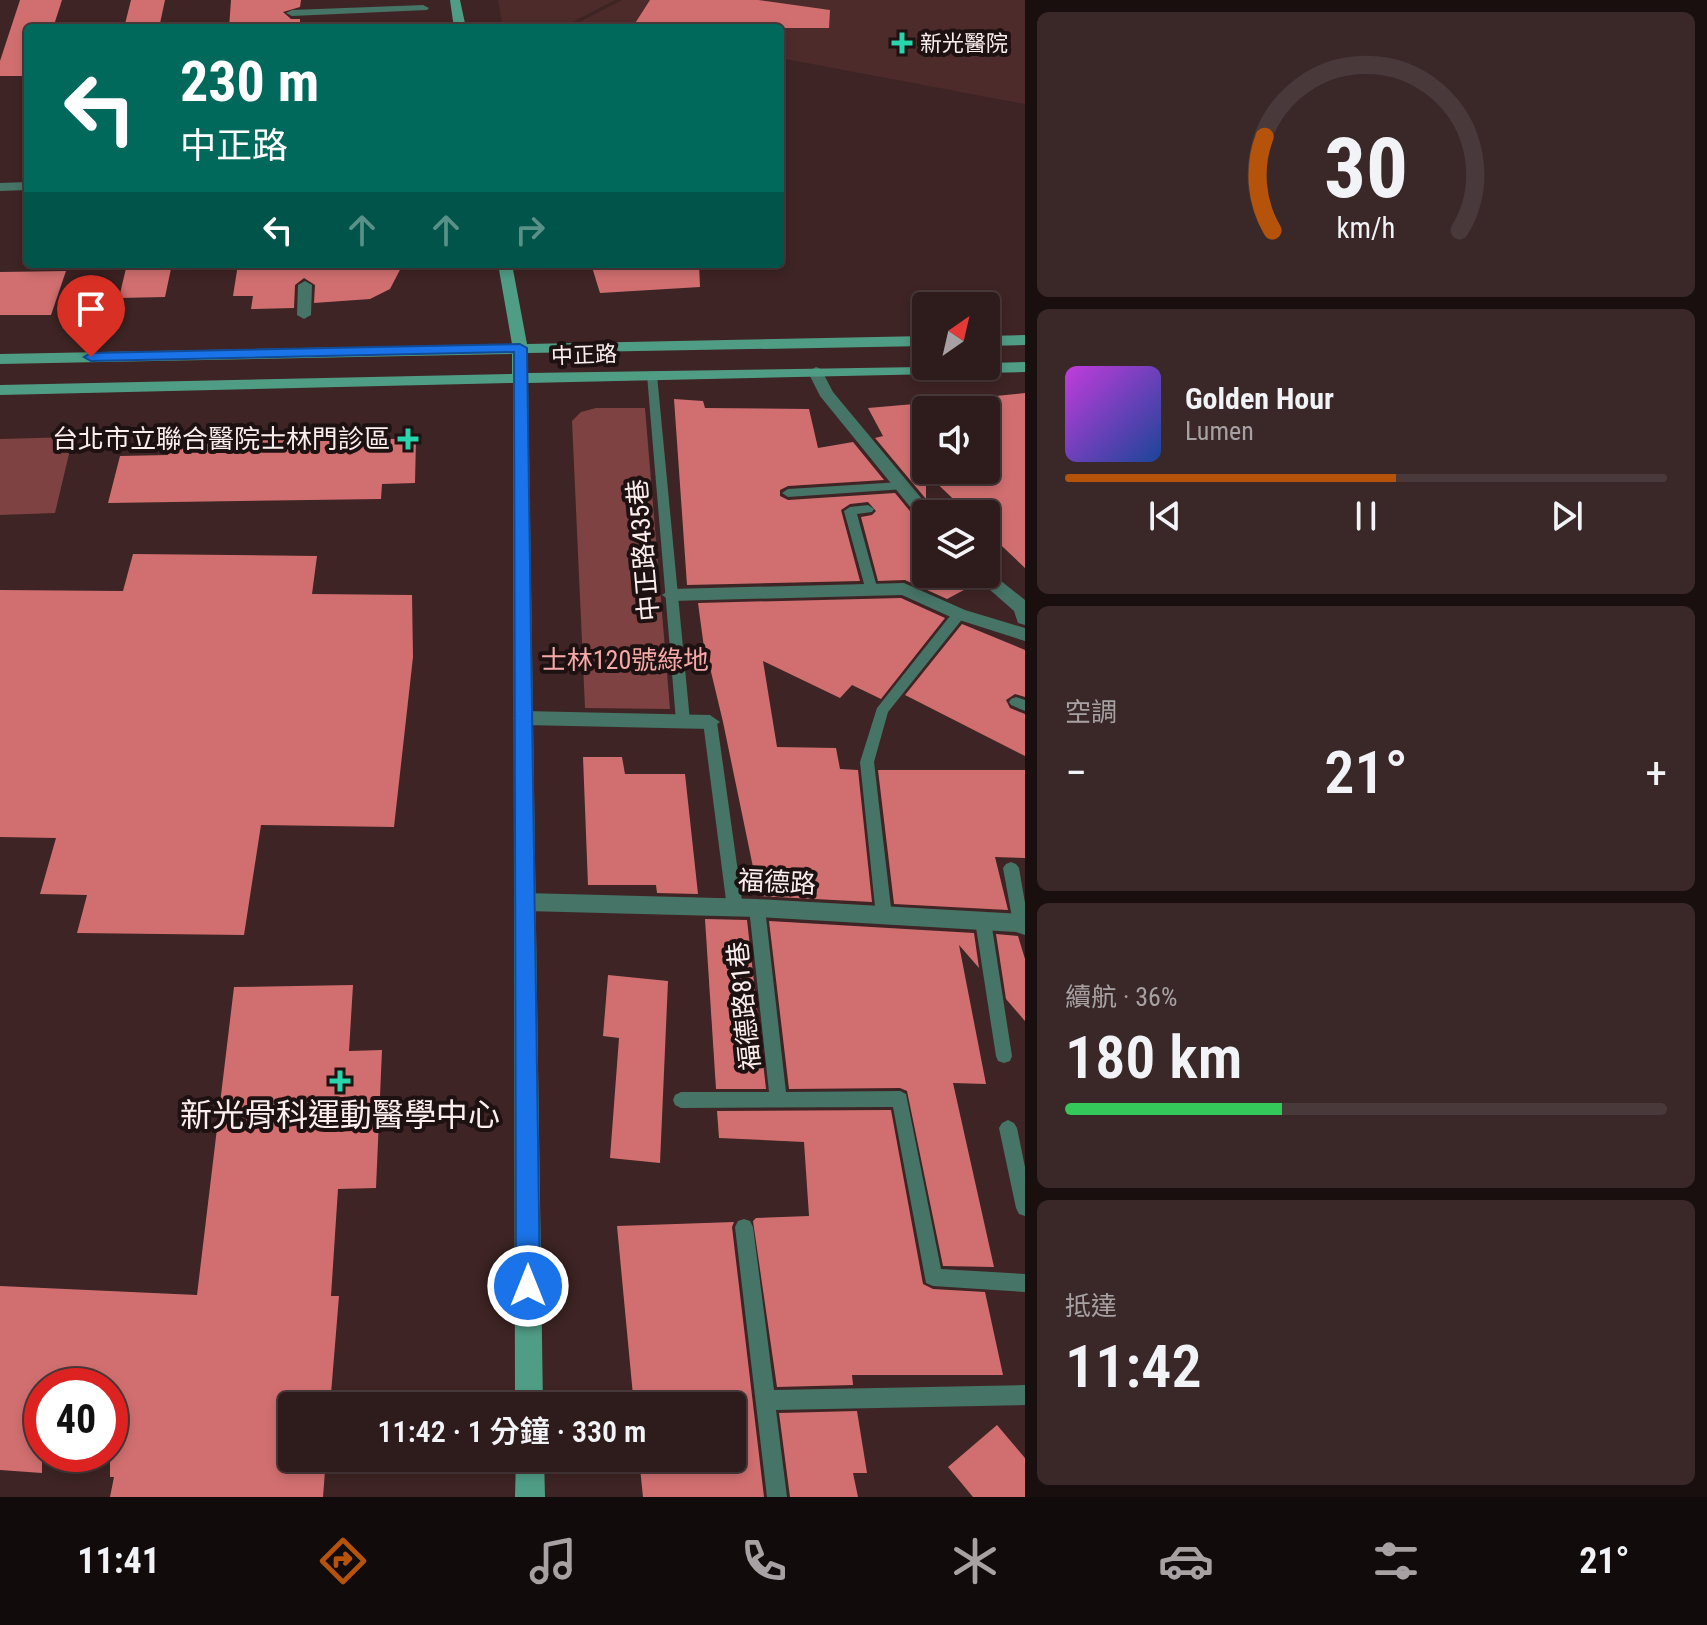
<!DOCTYPE html>
<html lang="zh-TW">
<head>
<meta charset="utf-8">
<style>
	body { margin:0; font-family:"Roboto Condensed","Noto Sans TC",sans-serif; background:#3a2828; color:#f1f3f6; height:100vh; display:flex; flex-direction:column; font-size:30px; white-space:nowrap }
	* { box-sizing:border-box; margin:0 }
	p { font-size:26px; color:#a7a1a3 }
	.icon { flex:none; width:44px; height:44px; fill:none; stroke:currentColor; stroke-width:2; stroke-linecap:round; stroke-linejoin:round }
	.map { position:relative; flex:1; overflow:hidden }
	.side { display:flex; flex-direction:column; gap:12px; padding:12px; background:#190f0f; width:682px }
	.side>* { flex:none }
	.hud { position:absolute; left:24px; top:24px; width:760px; height:244px; border-radius:8px; box-shadow:0 4px 12px #0003,0 0 0 2px #49393a; background:#00695c; color:#fff; overflow:hidden }
	.needle { width:52px; rotate:34deg }
	.fabs { position:absolute; left:912px; top:292px; display:grid; gap:16px }
	.fabs a { display:grid; place-items:center; width:88px; height:88px; border-radius:8px; background:#2e1b1b; box-shadow:0 4px 12px #0003,0 0 0 2px #49393a; font-size:40px }
	.speed { position:absolute; left:24px; top:1368px; display:flex; gap:16px; font-size:40px; font-weight:700; text-align:center }
	.speed>* { display:grid; place-content:center; width:104px; height:104px; border-radius:50%; background:#2e1b1b; box-shadow:0 4px 12px #0003,0 0 0 2px #49393a; line-height:1 }
	.speed .limit { border:12px solid #d22; background:#fff; color:#111 }
	.pin { position:absolute; display:grid; place-items:center; width:68px; height:68px; color:#fff; margin:-82px -34px; border-radius:50% 50% 50% 0; rotate:-45deg; box-shadow:0 0 8px #0007 }
	.pin .icon { rotate:45deg }
	.me { position:absolute; width:88px; margin:-44px; rotate:0deg; stroke-linejoin:round; filter:drop-shadow(0 0 6px #0008) }
	.turn { display:flex; align-items:center; gap:28px; height:168px; padding:0 24px; font-size:36px }
	.turn .icon { width:104px; height:104px; stroke-width:2.5 }
	.turn b { display:block; font-size:56px; line-height:68px }
	.lanes { display:flex; align-items:center; height:76px; padding:0 24px; background:#0003; justify-content:center; gap:40px; direction:ltr }
	.lanes .off { opacity:.35 }
	.big { font-size:60px; font-weight:600; line-height:1.1 }
	.side .card { flex:1; display:flex; flex-direction:column; justify-content:center; gap:12px; min-width:0; padding:0 28px; border-radius:12px; background:#3a2828 }
	.side .dial { align-items:center; gap:0 }
	.dial svg { height:208px; overflow:visible; fill:none; stroke:#49393a; stroke-width:7; stroke-linecap:round; text-anchor:middle }
	.dial text { fill:#f1f3f6; stroke:none }
	.song { display:flex; align-items:center; gap:24px }
	.cover { width:96px; height:96px; border-radius:12px; background:linear-gradient(135deg,hsl(290 70% 55%),hsl(220 70% 35%)) }
	.played { height:8px; border-radius:4px; background:linear-gradient(90deg,#b45309 55%,#49393a 55%) }
	.keys { display:flex; justify-content:space-around; direction:ltr }
	.heat { display:flex; justify-content:space-between; align-items:center; font-size:44px; direction:ltr }
	.charge { height:12px; border-radius:6px; background:linear-gradient(90deg,#34c759 36%,#49393a 0) }
	.trip { position:absolute; left:278px; top:1392px; width:468px; height:80px; border-radius:8px; background:#2e1b1b; box-shadow:0 4px 12px #0003,0 0 0 2px #49393a; font-weight:600; line-height:80px; text-align:center }
	.menu { display:flex; height:128px; justify-content:space-around; align-items:center; background:#120b0b; color:#a7a1a3 }
	.menu .icon { width:56px; height:56px }
	.menu .selected { color:#b45309 }
	.menu b { font-size:36px; color:#f1f3f6 }
	main { display:flex; flex:1; min-height:0 }
	.map>svg:first-child { display:block }
	.built { fill:#4d2b2b }
	.green { fill:#7e4242 }
	.building { fill:#d16f70 }
	.lines { fill:none; stroke-linecap:round; stroke-linejoin:round }
	.lane { fill:#467466; fill-rule:evenodd }
	.street { fill:#467466; fill-rule:evenodd }
	.secondary { fill:#509d86; fill-rule:evenodd }
	.route { fill:#1a73e8; stroke:#114b97; stroke-width:2 }
	.poi-dot { fill:#28d5ad; stroke:#1d1111; stroke-width:3 }
	.labels { text-anchor:middle; dominant-baseline:central; stroke-width:8; stroke-linejoin:round; paint-order:stroke }
	.far-poi-label { font-size:22px; fill:#fdeeee; stroke:#1d1111; text-anchor:start }
	.far-street-label { font-size:22px; fill:#fdeeee; stroke:#1d1111 }
	.poi-label { font-size:26px; fill:#fdeeee; stroke:#1d1111; text-anchor:end }
	.street-label { font-size:26px; fill:#fdeeee; stroke:#1d1111 }
	.park-label { font-size:26px; fill:#f7a9a8; stroke:#1d1111 }
	.near-poi-label { font-size:32px; fill:#fdeeee; stroke:#1d1111 }
</style>
</head>
<body>
<main>
<div class="map">
<svg width="1025" height="1497" viewBox="0 0 1025 1497">
	<rect width="100%" height="100%" fill="#3e2424"/>
	<g class="built">
		<path d="M498,0H615L561,28H503Z"/>
		<path d="M622,0H1025V104L780,58V28H568Z"/>
	</g>
	<g class="green">
		<path d="M596,408H645L670,709L585,708L572,421L581,412Z"/>
		<path d="M73,437L55,513L0,515V439Z"/>
	</g>
	<g class="building">
		<path d="M20,0H62L53,28H28V76H0V61Z"/>
		<path d="M131,0H165L159,28H124Z"/>
		<path d="M231,0H301L300,7L283,12L291,19H300V28H229Z"/>
		<path d="M650,0H758L830,10L829,28H632Z"/>
		<path d="M127,264H172L165,297L119,298Z"/>
		<path d="M238,264H403L390,289L370,299L314,303L315,285L304,278L295,285L294,308L251,309L253,296H233Z"/>
		<path d="M591,264H699L700,287L600,293Z"/>
		<path d="M66,271L51,315H0V272Z"/>
		<path d="M1025,393V568L986,531V514H969L926,473V499L875,438L883,436L868,408L926,403V470H986V410H968L957,400Z"/>
		<path d="M674,399L703,401L705,408L809,409L818,448L853,442L884,480L788,486L780,490V496L788,500L895,493L918,521L926,523V574H969L977,583L947,599L905,580L878,581L861,517L872,515L876,511L868,502L850,504L841,510L860,581L687,585Z"/>
		<path d="M384,429V439H416L415,483L382,484L381,499L108,503L120,456L168,455L172,433Z"/>
		<path d="M133,554L317,556L312,594L412,595L413,657L394,827L261,825L244,935L77,933L87,895L40,894L56,838L0,837V590L123,591Z"/>
		<path d="M901,598L945,618L881,699L852,685L840,698L763,661L777,747L836,748L840,769L858,770L872,902L759,896L723,722L707,655H705L698,603Z"/>
		<path d="M962,624L1025,650V697L1015,694L1006,700L1010,708L1025,714V756L905,695Z"/>
		<path d="M583,757H622L625,774H685L698,894L657,893L656,885H588Z"/>
		<path d="M878,770H1025V858L995,857L1008,910L894,904Z"/>
		<path d="M705,919L747,920L766,1089H716Z"/>
		<path d="M769,921L974,933L979,968L959,945L986,1084L953,1083L994,1267L943,1266L907,1091L900,1088L789,1089Z"/>
		<path d="M996,934L1018,936L1025,959V1021L1006,999Z"/>
		<path d="M608,975L668,981L660,1163L610,1158L619,1038L603,1036Z"/>
		<path d="M353,985L349,1051L382,1050L376,1188L338,1189L331,1296H339L330,1406H292V1458H326L323,1497H110L114,1477H110V1386H42V1473L0,1470V1286L197,1295L234,987Z"/>
		<path d="M891,1110L923,1284L933,1289L985,1292L1003,1375H852L853,1385L777,1387L753,1221L756,1218L809,1216L804,1142L719,1138L717,1111Z"/>
		<path d="M734,1222L732,1227L764,1497H643L639,1458H732V1406H634L617,1226Z"/>
		<path d="M857,1411L867,1473H853L858,1497H790L779,1413Z"/>
		<path d="M997,1425L1025,1458V1497H973L948,1467Z"/>
	</g>
	<g class="lines">
		<g class="lane">
			<path d="M652,372L657,375L690,721L683,726L676,721L647,375Z"/>
			<path d="M901,482L907,486L905,489L788,497L782,493L788,489Z"/>
			<path d="M868,505L874,509L872,512L857,514L878,591L872,595L866,591L844,511L850,507Z"/>
			<path d="M959,610L964,611L965,614L964,617L888,712L874,762L892,916L889,920L884,922L879,920L876,916L860,762L877,708L954,611Z"/>
			<path d="M1016,697L1025,700V711L1011,705L1009,702L1011,699Z"/>
			<path d="M710,717L717,722L743,908L740,912L735,914L730,912L727,908L703,722Z"/>
			<path d="M1011,862L1016,864L1019,868L1025,903V928L1016,927L1013,923L1003,868L1006,864Z"/>
			<path d="M757,902L762,904L765,908L786,1092L900,1091L906,1094L941,1269L1025,1274V1292L933,1286L926,1283L893,1107L681,1108L675,1105L673,1100L675,1095L681,1092H769L749,908L752,904Z"/>
			<path d="M983,915L988,917L991,921L1012,1056L1010,1061L1004,1063L998,1061L996,1056L975,921L978,917Z"/>
			<path d="M1008,1120L1014,1123L1017,1128L1025,1167V1216L1019,1214L1016,1208L999,1128L1002,1123Z"/>
			<path d="M744,1219L750,1221L753,1227L774,1390L1025,1385V1405L776,1410L787,1497H767L735,1227L738,1221Z"/>
		</g>
		<g class="street">
			<path d="M423,5L429,8L427,10L292,16L286,13L292,10Z"/>
			<path d="M28,182V190L0,191V183Z"/>
			<path d="M305,281L312,285L311,315L304,319L297,315L298,285Z"/>
			<path d="M816,367L821,369L833,392L932,511L934,514H926V520L920,519L820,396L808,372Z"/>
			<path d="M986,569L1025,600V625L1018,623L1014,611L972,574H986Z"/>
			<path d="M904,583L965,610L1025,628V641L953,618L902,595L671,601L662,595L671,589Z"/>
			<path d="M523,711L710,715L720,722L710,729L523,725L513,718Z"/>
			<path d="M525,893L757,899L1021,914L1025,915V935L1016,932L757,917L525,911L517,908L514,902L517,896Z"/>
		</g>
		<g class="secondary">
			<path d="M450,0H460L466,28H454Z"/>
			<path d="M498,264H512L527,344L926,336V346L528,353V373L986,366V363L1025,362V372L528,383L543,1406H515L513,383L0,395V385L512,374V354L0,364V354L512,344Z"/>
			<path d="M1025,335V345L986,346V336Z"/>
			<path d="M516,1458H544L545,1497H515Z"/>
		</g>
	</g>
	<path class="route" d="M520,344L527,348L540,1286L536,1294L528,1298L519,1294L516,1286L514,352L91,361L84,357L91,353Z"/>
	<g class="poi-dot">
		<path d="M898 31h8v8h8v8h-8v8h-8v-8h-8v-8h8z"/>
		<path d="M404 427h8v8h8v8h-8v8h-8v-8h-8v-8h8z"/>
		<path d="M336 1069h8v8h8v8h-8v8h-8v-8h-8v-8h8z"/>
	</g>
	<g class="labels">
		<g class="far-poi-label">
			<text x="920" y="43">新光醫院</text>
		</g>
		<g class="far-street-label">
			<text transform="translate(584 355) rotate(-2)">中正路</text>
		</g>
		<g class="poi-label">
			<text x="390" y="439">台北市立聯合醫院士林門診區</text>
		</g>
		<g class="street-label">
			<text transform="translate(643 550) rotate(-95)">中正路435巷</text>
			<text transform="translate(777 882) rotate(3)">福德路</text>
			<text transform="translate(744 1006) rotate(-96)">福德路81巷</text>
		</g>
		<g class="park-label">
			<text x="625" y="660">士林120號綠地</text>
		</g>
		<g class="near-poi-label">
			<text x="340" y="1115">新光骨科運動醫學中心</text>
		</g>
	</g>
</svg>
<div class="fabs">
<a><svg class="needle" viewBox="-14 -14 28 28"><path d="M0-13l5 13h-10z" fill="#e53935"/><path d="M0 13l5-13h-10z" fill="#a7a1a3"/></svg></a>
<a><svg class="icon" aria-label="sound" viewBox="0 0 24 24"><path d="M4 9h4l5-4v14l-5-4H4zM17 9q2 3 0 6"/></svg></a>
<a><svg class="icon" aria-label="layers" viewBox="0 0 24 24"><path d="M12 4l9 5-9 5-9-5zM3 14l9 5 9-5"/></svg></a>
</div>
<div class="speed"><div class="limit">40</div></div>
<div class="pin" style="left:91px;top:357px;background:#d93025"><svg class="icon" aria-label="arrive" viewBox="0 0 24 24"><path d="M6 21V4h12l-3 4 3 4H6"/></svg></div>
<svg class="me" style="left:528px;top:1286px" viewBox="-20 -20 40 40"><circle r="17" fill="#1a73e8" stroke="#fff" stroke-width="3"/><path d="M0-11L8 9 0 5-8 9z" fill="#fff"/></svg>
<div class="trip">11:42 · 1 分鐘 · 330 m</div>
<div class="hud">
<div class="turn"><svg class="icon" aria-label="left" viewBox="0 0 24 24"><path d="M17 20v-9H6M10 6l-5 5 5 5"/></svg><div><b>230 m</b>中正路</div></div>
<div class="lanes"><svg class="icon" aria-label="left" viewBox="0 0 24 24"><path d="M17 20v-9H6M10 6l-5 5 5 5"/></svg><svg class="icon off" aria-label="ahead" viewBox="0 0 24 24"><path d="M12 20V5M6 11l6-6 6 6"/></svg><svg class="icon off" aria-label="ahead" viewBox="0 0 24 24"><path d="M12 20V5M6 11l6-6 6 6"/></svg><svg class="icon off" aria-label="right" viewBox="0 0 24 24"><path d="M7 20v-9h11M14 6l5 5-5 5"/></svg></div>
</div>
</div>
<section class="side">
<div class="card dial"><svg viewBox="0 0 100 80">
<path d="M14 69A42 42 0 1 1 86 69"/>
<path d="M14 69A42 42 0 0 1 11 33" stroke="#b45309"/>
<text x="50" y="56" font-size="32" font-weight="700">30</text>
<text x="50" y="72" font-size="11">km/h</text>
</svg></div>
<div class="card">
<div class="song"><i class="cover"></i><div><b>Golden Hour</b><p>Lumen</p></div></div>
<div class="played"></div>
<div class="keys"><svg class="icon" aria-label="previous" viewBox="0 0 24 24"><path d="M18 5L8 12l10 7zM5 5v14"/></svg><svg class="icon" aria-label="pause" viewBox="0 0 24 24"><path d="M8 5v14M16 5v14"/></svg><svg class="icon" aria-label="next" viewBox="0 0 24 24"><path d="M6 5l10 7-10 7zM19 5v14"/></svg></div>
</div>
<div class="card"><p>空調</p>
<div class="heat"><a>−</a><b class="big">21°</b><a>+</a></div>
</div>
<div class="card"><p>續航 · 36%</p><b class="big">180 km</b><div class="charge"></div></div>
<div class="card"><p>抵達</p><b class="big">11:42</b></div>
</section>
</main>
<nav class="menu">
<b>11:41</b>
<svg class="icon selected" aria-label="directions" viewBox="0 0 24 24"><path d="M12 3l9 9-9 9-9-9zM9 14v-3h6M13 9l2 2-2 2"/></svg>
<svg class="icon" aria-label="music" viewBox="0 0 24 24"><path d="M9 18V5l10-2v13"/><circle cx="6" cy="18" r="3"/><circle cx="16" cy="16" r="3"/></svg>
<svg class="icon" aria-label="phone" viewBox="0 0 24 24"><path d="M5 4h4l2 5-3 2q2 4 5 5l2-3 5 2v4C11 20 4 13 5 4z"/></svg>
<svg class="icon" aria-label="climate" viewBox="0 0 24 24"><path d="M12 3v18M4 7l16 10M4 17L20 7"/></svg>
<svg class="icon" aria-label="car" viewBox="0 0 24 24"><path d="M5 17H2v-5l4-1 3-4h7l3 4 3 1v5h-3M9 17h6M6 11h13"/><circle cx="7" cy="17" r="2"/><circle cx="17" cy="17" r="2"/></svg>
<svg class="icon" aria-label="filters" viewBox="0 0 24 24"><path d="M4 7h16M4 17h16"/><circle cx="9" cy="7" r="2"/><circle cx="15" cy="17" r="2"/></svg>
<b>21°</b>
</nav>
</body>
</html>
